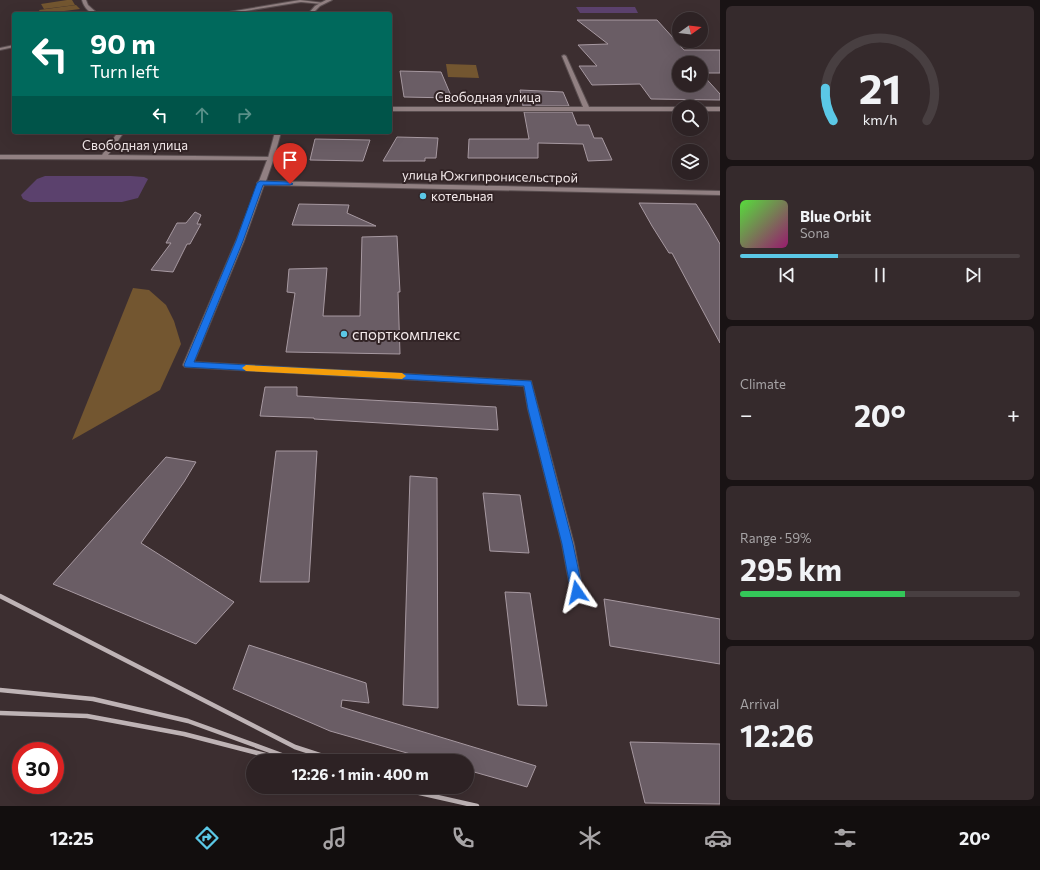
<!DOCTYPE html>
<html lang="en">
<head>
<meta charset="utf-8">
<style>
	body { margin:0; font-family:Commissioner,sans-serif; background:#352a2c; color:#f1f3f6; height:100vh; display:flex; flex-direction:column; font-size:15px; white-space:nowrap }
	* { box-sizing:border-box; margin:0 }
	p { font-size:13px; color:#a7a4a6 }
	.icon { flex:none; width:22px; height:22px; fill:none; stroke:currentColor; stroke-width:2; stroke-linecap:round; stroke-linejoin:round }
	.map { position:relative; flex:1; overflow:hidden }
	.panel { display:flex; flex-direction:column; gap:6px; padding:6px; background:#191314; width:320px }
	.panel>* { flex:none }
	.guide { position:absolute; left:12px; top:12px; width:380px; height:122px; border-radius:4px; box-shadow:0 4px 16px #0002,0 0 0 1px #483f41; background:#00695c; color:#fff; overflow:hidden }
	.needle { width:26px; rotate:75deg }
	.controls { position:absolute; left:672px; top:12px; display:grid; gap:8px }
	.controls a { display:grid; place-items:center; width:36px; height:36px; border-radius:50%; background:#2d2224; box-shadow:0 4px 16px #0002,0 0 0 1px #483f41; font-size:20px }
	.speed { position:absolute; left:12px; top:742px; display:flex; gap:8px; font-size:20px; font-weight:700; text-align:center }
	.speed>* { display:grid; place-content:center; width:52px; height:52px; border-radius:50%; background:#2d2224; box-shadow:0 4px 16px #0002,0 0 0 1px #483f41; line-height:1 }
	.speed .limit { border:6px solid #d22; background:#fff; color:#111 }
	.pin { position:absolute; display:grid; place-items:center; width:34px; height:34px; color:#fff; margin:-41px -17px; border-radius:50% 50% 50% 0; rotate:-45deg; box-shadow:0 0 4px #0007 }
	.pin .icon { rotate:45deg }
	.me { position:absolute; width:44px; margin:-22px; rotate:349deg; stroke-linejoin:round; filter:drop-shadow(0 0 3px #0008) }
	.turn { display:flex; align-items:center; gap:14px; height:84px; padding:0 12px; font-size:18px }
	.turn .icon { width:52px; height:52px; stroke-width:2.5 }
	.turn b { display:block; font-size:28px; line-height:34px }
	.lanes { display:flex; align-items:center; height:38px; padding:0 12px; background:#0003; justify-content:center; gap:20px; direction:ltr }
	.lanes .off { opacity:.35 }
	.big { font-size:30px; font-weight:700; line-height:1.1 }
	.panel .widget { flex:1; display:flex; flex-direction:column; justify-content:center; gap:6px; min-width:0; padding:0 14px; border-radius:6px; background:#352a2c }
	.panel .dial { align-items:center; gap:0 }
	.dial svg { height:104px; overflow:visible; fill:none; stroke:#483f41; stroke-width:7; stroke-linecap:round; text-anchor:middle }
	.dial text { fill:#f1f3f6; stroke:none }
	.song { display:flex; align-items:center; gap:12px }
	.cover { width:48px; height:48px; border-radius:6px; background:linear-gradient(135deg,hsl(110 70% 55%),hsl(320 70% 35%)) }
	.played { height:4px; border-radius:2px; background:linear-gradient(90deg,#5bc8e6 35%,#483f41 35%) }
	.keys { display:flex; justify-content:space-around; direction:ltr }
	.heat { display:flex; justify-content:space-between; align-items:center; font-size:22px; direction:ltr }
	.charge { height:6px; border-radius:3px; background:linear-gradient(90deg,#34c759 59%,#483f41 0) }
	.trip { position:absolute; left:246px; top:754px; width:228px; height:40px; border-radius:20px; background:#2d2224; box-shadow:0 4px 16px #0002,0 0 0 1px #483f41; font-weight:700; line-height:40px; text-align:center }
	.menu { display:flex; height:64px; justify-content:space-around; align-items:center; background:#120e0e; color:#a7a4a6 }
	.menu .icon { width:28px; height:28px }
	.menu .on { color:#5bc8e6 }
	.menu b { font-size:18px; color:#f1f3f6 }
	main { display:flex; flex:1; min-height:0 }
	.map>svg:first-child { display:block }
	.green { fill:#735630 }
	.water { fill:#5b416d }
	.building { fill:#6a5d65; stroke:#a799a1 }
	.lines { fill:none; stroke-linecap:round; stroke-linejoin:round }
	.minor-casing { stroke:#594d4f; stroke-width:2 }
	.tertiary-casing { stroke:#594d4f; stroke-width:2 }
	.minor { fill:#918082; fill-rule:evenodd }
	.tertiary { fill:#918082; fill-rule:evenodd }
	.rail { stroke:#beb3b5; stroke-width:4.5 }
	.route { fill:#1a73e8; stroke:#114b97 }
	.slow { fill:#f59e0b }
	.poi-dot { fill:#5bc8e6; stroke:#322426; stroke-width:1.5 }
	.labels { text-anchor:middle; dominant-baseline:central; stroke-width:4; stroke-linejoin:round; paint-order:stroke }
	.far-street-label { font-size:13px; fill:#f4eaeb; stroke:#322426 }
	.far-poi-label { font-size:13px; fill:#f4eaeb; stroke:#322426; text-anchor:start }
	.poi-label { font-size:15px; fill:#f4eaeb; stroke:#322426; text-anchor:start }
</style>
</head>
<body>
<main>
<div class="map">
<svg width="720" height="806" viewBox="0 0 720 806">
	<rect width="100%" height="100%" fill="#3c2e30"/>
	<g class="green">
		<path d="M67,0H72L75,5L44,9L41,4Z"/>
		<path d="M76,5L80,9L41,14L39,10Z"/>
		<path d="M446,64L476,65L479,78L448,77Z"/>
		<path d="M133,288L149,290L166,305L174,321L181,344L160,390L72,440Z"/>
	</g>
	<g class="water">
		<path d="M576,7H635L638,13H580Z"/>
		<path d="M45,176H131L144,177L148,179L138,198L122,202H30L23,199L21,195L37,179Z"/>
	</g>
	<g class="building">
		<path d="M577,20H657L684,50H720V73H701V63H679V85H701V73L720,94V100L651,99L640,84L592,85L579,66H597L578,45L608,44Z"/>
		<path d="M400,71L441,72L452,98L404,97Z"/>
		<path d="M520,90L563,92L569,106H523Z"/>
		<path d="M524,112H572L577,125H589L594,138H602L612,160L588,161L583,144L538,143V158H468L469,139H529Z"/>
		<path d="M397,137L438,138L436,158H425V161H383Z"/>
		<path d="M315,139L370,140L363,161L310,160Z"/>
		<path d="M639,203L696,204L708,223L720,244V343L672,253H669L652,226Z"/>
		<path d="M299,204L349,205L347,213L376,226L292,225Z"/>
		<path d="M195,212L201,215L197,224H201L190,244H187L173,272L151,270L171,243H166L177,223H186Z"/>
		<path d="M397,236L400,292H398L400,354L286,352L295,293L287,292L289,269L327,268L323,316H360L362,237Z"/>
		<path d="M265,387H297V396L496,407L498,430L314,419V418L260,416Z"/>
		<path d="M276,451H317L309,582H260Z"/>
		<path d="M166,457L196,462L184,482L141,543L234,602L196,644L53,584Z"/>
		<path d="M410,476L437,478L438,708L403,705Z"/>
		<path d="M483,493L520,495L529,553L490,551Z"/>
		<path d="M505,592L530,593L547,706L518,705Z"/>
		<path d="M604,599L720,619V664L610,646Z"/>
		<path d="M249,645L366,683L369,703L342,700L341,707L536,766L527,787L467,770V761H435L330,731L233,689Z"/>
		<path d="M630,742L720,744V804L645,803Z"/>
	</g>
	<g class="lines">
		<g class="minor-casing">
			<g id="minor">
				<path d="M82,0H86L88,5L98,14C90,14 84,8 82,0Z"/>
				<path d="M300,0L324,3L322,4L301,2L227,14H217Z"/>
				<path d="M14,45V47L0,50V48Z"/>
				<path d="M564,55L566,56L589,107H679V111H390V107H583L562,56Z"/>
				<rect x="701" y="107" width="19" height="4"/>
				<path d="M118,132H124L108,155L273,157L274,158L266,181L720,191V195L264,185L244,241L194,362L531,381L574,544L583,592L582,596L577,598L572,596L571,592L562,544L528,409L524,386L185,367L183,365L236,241L258,184L257,183L259,181L267,160L0,159V155H102Z"/>
			</g>
		</g>
		<g class="tertiary-casing">
			<g id="tertiary">
				<path d="M326,0H332L320,6L312,14H308L315,6Z"/>
				<path d="M275,132H281L274,158L271,160L268,158Z"/>
			</g>
		</g>
		<use href="#minor" class="minor"/>
		<use href="#tertiary" class="tertiary"/>
		<g class="rail">
			<path d="M0,596L295,747L338,761"/>
			<path d="M0,690L93,699L188,721L298,761"/>
			<path d="M0,713L87,716L184,734L273,757"/>
			<path d="M393,787L477,806"/>
		</g>
	</g>
	<path class="route" d="M260,181L290,182L293,184L290,185H263L243,241L194,362L531,381L573,544L583,592L581,596L577,597L573,596L571,592L562,544L528,409L524,386L185,367L184,365L236,241L257,183Z"/>
	<path class="slow" d="M246,365L402,373L406,376L402,379L246,371L242,368Z"/>
	<g class="poi-dot">
		<circle cx="423" cy="196" r="4"/>
		<circle cx="344" cy="334" r="4"/>
	</g>
	<g class="labels">
		<g class="far-street-label">
			<text x="488" y="97">Свободная улица</text>
			<text x="135" y="145">Свободная улица</text>
			<text transform="translate(490 176) rotate(1)">улица Южгипронисельстрой</text>
		</g>
		<g class="far-poi-label">
			<text x="431" y="196">котельная</text>
		</g>
		<g class="poi-label">
			<text x="352" y="334">спорткомплекс</text>
		</g>
	</g>
</svg>
<div class="controls">
<a><svg class="needle" viewBox="-14 -14 28 28"><path d="M0-13l5 13h-10z" fill="#e53935"/><path d="M0 13l5-13h-10z" fill="#a7a4a6"/></svg></a>
<a><svg class="icon" aria-label="sound" viewBox="0 0 24 24"><path d="M4 9h4l5-4v14l-5-4H4zM17 9q2 3 0 6"/></svg></a>
<a><svg class="icon" aria-label="search" viewBox="0 0 24 24"><circle cx="10" cy="10" r="6"/><path d="M15 15l6 6"/></svg></a>
<a><svg class="icon" aria-label="layers" viewBox="0 0 24 24"><path d="M12 4l9 5-9 5-9-5zM3 14l9 5 9-5"/></svg></a>
</div>
<div class="speed"><div class="limit">30</div></div>
<div class="pin" style="left:290px;top:184px;background:#d93025"><svg class="icon" aria-label="arrive" viewBox="0 0 24 24"><path d="M6 21V4h12l-3 4 3 4H6"/></svg></div>
<svg class="me" style="left:577px;top:592px" viewBox="-20 -20 40 40"><path d="M0-17L14 15 0 8-14 15z" fill="#1a73e8" stroke="#fff" stroke-width="4"/></svg>
<div class="trip">12:26 · 1 min · 400 m</div>
<div class="guide">
<div class="turn"><svg class="icon" aria-label="left" viewBox="0 0 24 24"><path d="M17 20v-9H6M10 6l-5 5 5 5"/></svg><div><b>90 m</b>Turn left</div></div>
<div class="lanes"><svg class="icon" aria-label="left" viewBox="0 0 24 24"><path d="M17 20v-9H6M10 6l-5 5 5 5"/></svg><svg class="icon off" aria-label="ahead" viewBox="0 0 24 24"><path d="M12 20V5M6 11l6-6 6 6"/></svg><svg class="icon off" aria-label="right" viewBox="0 0 24 24"><path d="M7 20v-9h11M14 6l5 5-5 5"/></svg></div>
</div>
</div>
<section class="panel">
<div class="widget dial"><svg viewBox="0 0 100 80">
<path d="M14 69A42 42 0 1 1 86 69"/>
<path d="M14 69A42 42 0 0 1 8 44" stroke="#5bc8e6"/>
<text x="50" y="56" font-size="32" font-weight="700">21</text>
<text x="50" y="72" font-size="11">km/h</text>
</svg></div>
<div class="widget">
<div class="song"><i class="cover"></i><div><b>Blue Orbit</b><p>Sona</p></div></div>
<div class="played"></div>
<div class="keys"><svg class="icon" aria-label="previous" viewBox="0 0 24 24"><path d="M18 5L8 12l10 7zM5 5v14"/></svg><svg class="icon" aria-label="pause" viewBox="0 0 24 24"><path d="M8 5v14M16 5v14"/></svg><svg class="icon" aria-label="next" viewBox="0 0 24 24"><path d="M6 5l10 7-10 7zM19 5v14"/></svg></div>
</div>
<div class="widget"><p>Climate</p>
<div class="heat"><a>−</a><b class="big">20°</b><a>+</a></div>
</div>
<div class="widget"><p>Range · 59%</p><b class="big">295 km</b><div class="charge"></div></div>
<div class="widget"><p>Arrival</p><b class="big">12:26</b></div>
</section>
</main>
<nav class="menu">
<b>12:25</b>
<svg class="icon on" aria-label="directions" viewBox="0 0 24 24"><path d="M12 3l9 9-9 9-9-9zM9 14v-3h6M13 9l2 2-2 2"/></svg>
<svg class="icon" aria-label="music" viewBox="0 0 24 24"><path d="M9 18V5l10-2v13"/><circle cx="6" cy="18" r="3"/><circle cx="16" cy="16" r="3"/></svg>
<svg class="icon" aria-label="phone" viewBox="0 0 24 24"><path d="M5 4h4l2 5-3 2q2 4 5 5l2-3 5 2v4C11 20 4 13 5 4z"/></svg>
<svg class="icon" aria-label="climate" viewBox="0 0 24 24"><path d="M12 3v18M4 7l16 10M4 17L20 7"/></svg>
<svg class="icon" aria-label="car" viewBox="0 0 24 24"><path d="M5 17H2v-5l4-1 3-4h7l3 4 3 1v5h-3M9 17h6M6 11h13"/><circle cx="7" cy="17" r="2"/><circle cx="17" cy="17" r="2"/></svg>
<svg class="icon" aria-label="filters" viewBox="0 0 24 24"><path d="M4 7h16M4 17h16"/><circle cx="9" cy="7" r="2"/><circle cx="15" cy="17" r="2"/></svg>
<b>20°</b>
</nav>
</body>
</html>
